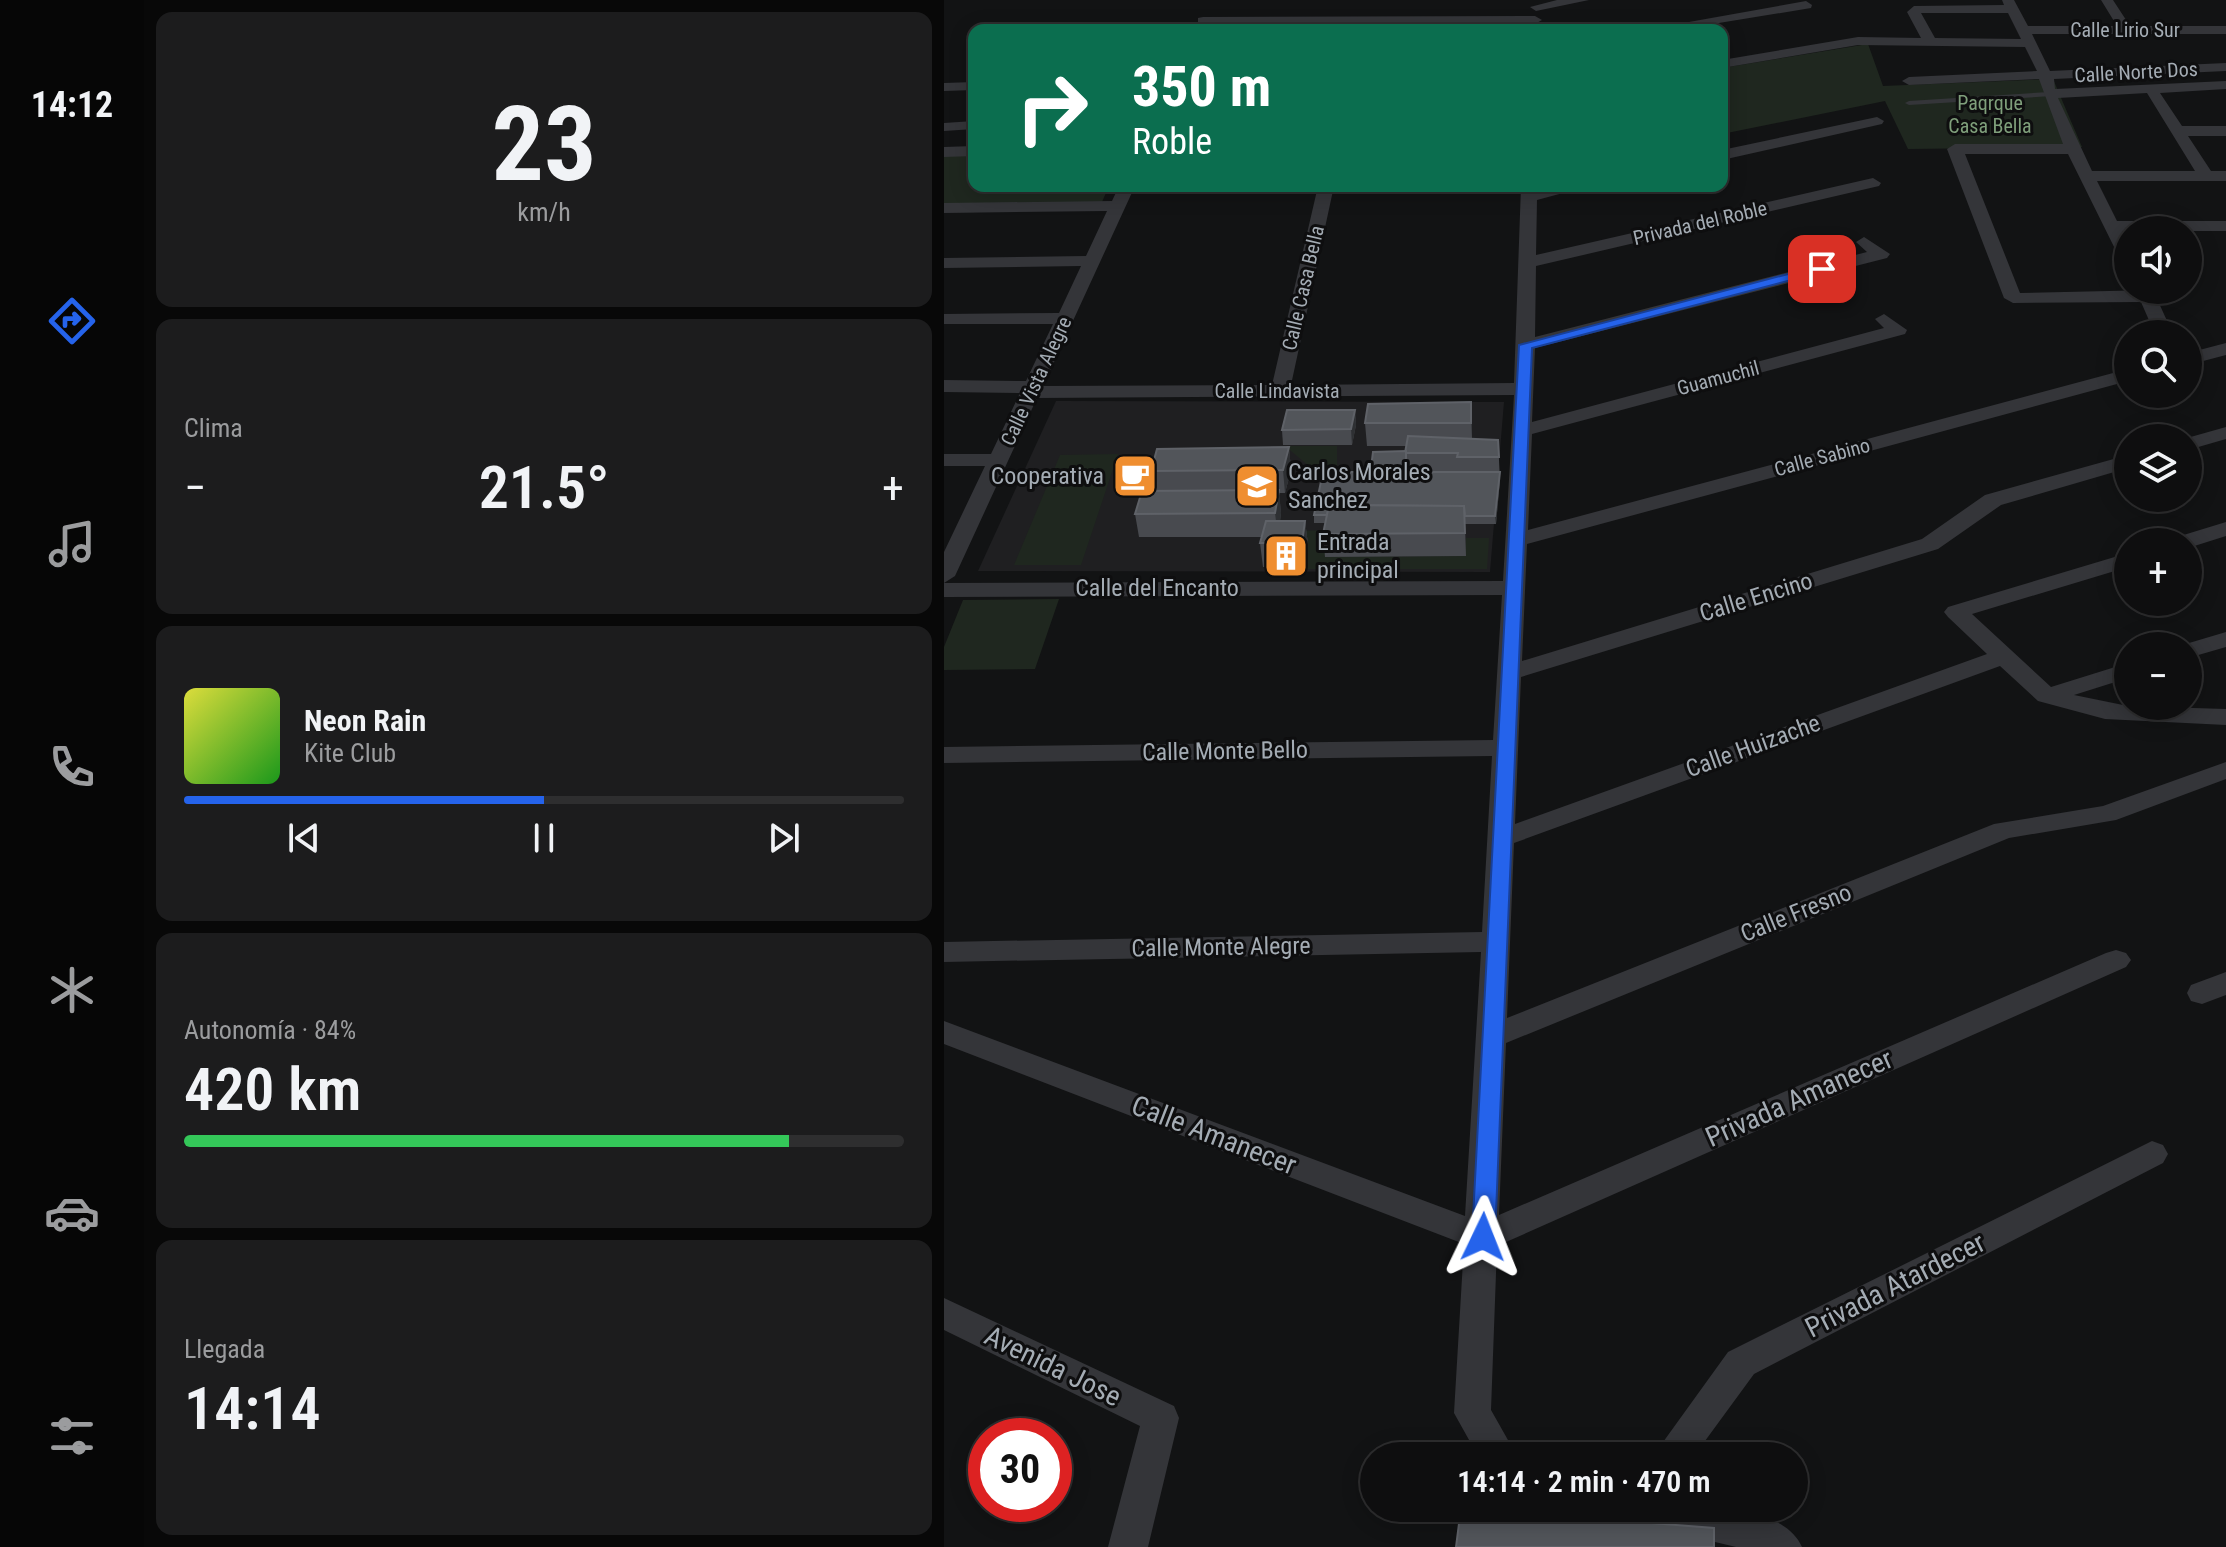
<!DOCTYPE html>
<html lang="es">
<head>
<meta charset="utf-8">
<style>
	body { margin:0; font-family:"Roboto Condensed",sans-serif; background:#1c1c1d; color:#f1f3f6; height:100vh; display:flex; flex-direction:column; font-size:30px; white-space:nowrap }
	* { box-sizing:border-box; margin:0 }
	p { font-size:26px; color:#9b9c9e }
	.icon { flex:none; width:44px; height:44px; fill:none; stroke:currentColor; stroke-width:2; stroke-linecap:round; stroke-linejoin:round }
	.map { position:relative; flex:1; overflow:hidden }
	.drawer { display:flex; flex-direction:column; gap:12px; padding:12px; background:#080808; width:800px }
	.drawer>* { flex:none }
	.top-card { position:absolute; left:24px; top:24px; width:760px; height:168px; border-radius:16px; box-shadow:0 4px 20px #0003,0 0 0 2px #2e2e2f; background:#0b6e4f; color:#fff; overflow:hidden }
	.fabs { position:absolute; left:1170px; top:216px; display:grid; gap:16px }
	.fabs a { display:grid; place-items:center; width:88px; height:88px; border-radius:50%; background:#0e0e0f; box-shadow:0 4px 20px #0003,0 0 0 2px #2e2e2f; font-size:40px }
	.speed { position:absolute; left:24px; top:1418px; display:flex; gap:16px; font-size:40px; font-weight:700; text-align:center }
	.speed>* { display:grid; place-content:center; width:104px; height:104px; border-radius:50%; background:#0e0e0f; box-shadow:0 4px 20px #0003,0 0 0 2px #2e2e2f; line-height:1 }
	.speed .limit { border:12px solid #d22; background:#fff; color:#111 }
	.pin { position:absolute; display:grid; place-items:center; width:68px; height:68px; color:#fff; margin:-34px; border-radius:16px; box-shadow:0 4px 12px #0006 }
	.me { position:absolute; width:88px; margin:-44px; rotate:2deg; stroke-linejoin:round; filter:drop-shadow(0 0 6px #0008) }
	.turn { display:flex; align-items:center; gap:28px; height:168px; padding:0 32px; font-size:36px }
	.turn .icon { width:104px; height:104px; stroke-width:2.5 }
	.turn b { display:block; font-size:56px; line-height:68px }
	.big { font-size:60px; font-weight:600; line-height:1.1 }
	.drawer .widget { flex:1; display:flex; flex-direction:column; justify-content:center; gap:12px; min-width:0; padding:0 28px; border-radius:16px; background:#1c1c1d }
	.drawer .dial { align-items:center; gap:0 }
	.dial b { font-size:104px; line-height:1 }
	.song { display:flex; align-items:center; gap:24px }
	.cover { width:96px; height:96px; border-radius:12px; background:linear-gradient(135deg,hsl(60 70% 55%),hsl(120 70% 35%)) }
	.played { height:8px; border-radius:4px; background:linear-gradient(90deg,#2563eb 50%,#2e2e2f 50%) }
	.keys { display:flex; justify-content:space-around; direction:ltr }
	.heat { display:flex; justify-content:space-between; align-items:center; font-size:44px; direction:ltr }
	.charge { height:12px; border-radius:6px; background:linear-gradient(90deg,#34c759 84%,#2e2e2f 0) }
	.trip { position:absolute; left:416px; top:1442px; width:448px; height:80px; border-radius:40px; background:#0e0e0f; box-shadow:0 4px 20px #0003,0 0 0 2px #2e2e2f; font-weight:600; line-height:80px; text-align:center }
	main { display:flex; flex:1; min-height:0 }
	.tab-bar { display:flex; flex-direction:column; width:144px; justify-content:space-around; align-items:center; background:#060606; color:#9b9c9e }
	.tab-bar .icon { width:56px; height:56px }
	.tab-bar .current { color:#2563eb }
	.tab-bar b { font-size:36px; color:#f1f3f6 }
	.map>svg:first-child { display:block }
	.built { fill:#1f1f21 }
	.green { fill:#1f271f }
	.lines { fill:none; stroke-linecap:round; stroke-linejoin:round }
	.service { fill:#343539; fill-rule:evenodd }
	.minor { fill:#343539; fill-rule:evenodd }
	.wall { fill:#484a4f }
	.shaded-wall { fill:#2e3033 }
	.building { fill:#52555a; stroke:#5f6268; stroke-width:2 }
	.route { fill:#2563eb; stroke:#184099; stroke-width:2 }
	.labels { text-anchor:middle; dominant-baseline:central; stroke-width:6; stroke-linejoin:round; paint-order:stroke }
	.far-street-label { font-size:20px; fill:#a4acb4; stroke:#0e0e0f }
	.far-park-label { font-size:20px; fill:#7f9f7b; stroke:#0e0e0f }
	.poi-label { font-size:24px; fill:#a4acb4; stroke:#0e0e0f; text-anchor:start }
	.street-label { font-size:24px; fill:#a4acb4; stroke:#0e0e0f }
	.near-street-label { font-size:28px; fill:#a4acb4; stroke:#0e0e0f }
</style>
</head>
<body>
<main>
<nav class="tab-bar">
<b>14:12</b>
<svg class="icon current" aria-label="directions" viewBox="0 0 24 24"><path d="M12 3l9 9-9 9-9-9zM9 14v-3h6M13 9l2 2-2 2"/></svg>
<svg class="icon" aria-label="music" viewBox="0 0 24 24"><path d="M9 18V5l10-2v13"/><circle cx="6" cy="18" r="3"/><circle cx="16" cy="16" r="3"/></svg>
<svg class="icon" aria-label="phone" viewBox="0 0 24 24"><path d="M5 4h4l2 5-3 2q2 4 5 5l2-3 5 2v4C11 20 4 13 5 4z"/></svg>
<svg class="icon" aria-label="climate" viewBox="0 0 24 24"><path d="M12 3v18M4 7l16 10M4 17L20 7"/></svg>
<svg class="icon" aria-label="car" viewBox="0 0 24 24"><path d="M5 17H2v-5l4-1 3-4h7l3 4 3 1v5h-3M9 17h6M6 11h13"/><circle cx="7" cy="17" r="2"/><circle cx="17" cy="17" r="2"/></svg>
<svg class="icon" aria-label="filters" viewBox="0 0 24 24"><path d="M4 7h16M4 17h16"/><circle cx="9" cy="7" r="2"/><circle cx="15" cy="17" r="2"/></svg>
</nav>
<section class="drawer">
<div class="widget dial"><b>23</b><p>km/h</p></div>
<div class="widget"><p>Clima</p>
<div class="heat"><a>−</a><b class="big">21.5°</b><a>+</a></div>
</div>
<div class="widget">
<div class="song"><i class="cover"></i><div><b>Neon Rain</b><p>Kite Club</p></div></div>
<div class="played"></div>
<div class="keys"><svg class="icon" aria-label="previous" viewBox="0 0 24 24"><path d="M18 5L8 12l10 7zM5 5v14"/></svg><svg class="icon" aria-label="pause" viewBox="0 0 24 24"><path d="M8 5v14M16 5v14"/></svg><svg class="icon" aria-label="next" viewBox="0 0 24 24"><path d="M6 5l10 7-10 7zM19 5v14"/></svg></div>
</div>
<div class="widget"><p>Autonomía · 84%</p><b class="big">420 km</b><div class="charge"></div></div>
<div class="widget"><p>Llegada</p><b class="big">14:14</b></div>
</section>
<div class="map">
<svg width="1282" height="1547" viewBox="0 0 1282 1547">
	<rect width="100%" height="100%" fill="#121314"/>
	<path class="built" d="M112,401L560,402L546,572L34,571Z"/>
	<g class="green">
		<path d="M924,44L939,86L1109,79L1138,147L964,149L941,101L778,134V68Z"/>
		<path d="M30,154V186H165L158,202L0,205V156Z"/>
		<path d="M341,446H393V477L377,476Z"/>
		<path d="M174,454L137,565H70L116,455Z"/>
		<path d="M386,530L382,557L521,556L522,538H545L543,569H348L355,531Z"/>
		<path d="M115,599L91,669L0,670V647L19,600Z"/>
	</g>
	<g class="lines">
		<path class="service" d="M1105,92L1109,94L1108,96L965,105L961,103L965,101Z"/>
		<g class="minor">
			<path d="M613,0H645L592,11L586,7Z"/>
			<path d="M1058,0H1070L1084,26H1173L1157,0H1169L1186,26H1282V34H1088L1106,71L1282,63V71L1110,79L1111,89L1282,81V89L1216,93L1238,126H1282V136H1244L1267,171H1282V181H1153L1173,221H1282V231H1178L1184,242V264L1178,263L1124,154H1021L1076,293L1209,290L1229,334H1211L1197,302L1069,303L1060,298L1003,149L1011,144H1119L1095,79L965,85L958,81L965,77L1093,71L1081,47L914,45L778,68V60L914,37L977,38L963,12L970,6L1060,5ZM977,13H1064L1077,39L991,38ZM1203,93L1251,171H1148L1114,98Z"/>
			<path d="M862,1L868,5L867,8L732,30H700Z"/>
			<path d="M259,17L591,16L598,20L591,24H254V18Z"/>
			<path d="M30,82V90L0,91V83Z"/>
			<path d="M933,117L940,121L938,124L778,160V150Z"/>
			<path d="M30,121V129L0,131V123Z"/>
			<path d="M30,146V156L0,157V147Z"/>
			<path d="M929,178L937,183L935,186L592,266L591,337L923,252L912,242L920,237L946,254L943,258L591,348L588,422L940,328L931,319L940,314L963,330L961,334L588,434L584,530L1184,369V381L583,544L578,661L978,539L1041,495L1184,455V468L1057,505L994,549L577,677L571,824L1043,654L1004,617L1000,612L1004,607L1184,553V567L1028,614L1107,687L1184,663V678L1130,695L1184,706L1282,709V725L1161,719L1094,701L1056,666L570,843L563,1018L1050,824L1159,806L1282,762V779L1172,820L1065,838L562,1043L555,1215L1162,953L1172,950L1182,953L1187,960L1182,967L553,1246L547,1410L573,1456H534L510,1413L520,1244L0,1044V1021L521,1216L537,952L0,962V942L538,932L548,756L0,763V747L549,740L558,595L0,597V583L559,581L570,395L93,398L11,576L0,583V552L41,466H0V454H47L76,393L0,392V380L82,381L109,324H0V314L115,313L137,266L0,268V258L142,256L163,211L0,213V203L168,201L175,186H191L99,386L328,385L374,186H390L347,385L570,383L577,186H593V190L645,186L593,200L592,255Z"/>
			<path d="M1282,343V355L1244,365V353Z"/>
			<path d="M1282,427V439L1244,450L1243,438Z"/>
			<path d="M1282,522V536L1244,548V542H1230L1233,537Z"/>
			<path d="M1282,632V647L1244,658V646H1235Z"/>
			<path d="M1282,972V995L1258,1004L1247,1001L1243,993L1247,985Z"/>
			<path d="M1208,1141L1219,1145L1224,1154L1219,1163L810,1374L750,1456H709L784,1352Z"/>
			<path d="M0,1298L230,1406L235,1418L204,1547H164L196,1426L0,1330Z"/>
			<path d="M685,1508C730,1508 836,1497 858,1547H792L704,1526L690,1521Z"/>
		</g>
	</g>
	<g class="wall">
		<path d="M527,402L528,439L554,440L556,480L552,524H521L522,556L381,557L379,534L381,523H370V515L427,472V468L462,451V446H423L421,423Z"/>
		<path d="M411,410L412,425L408,445H339L338,430Z"/>
		<path d="M345,447L347,470L341,493H335L337,513L336,521H361L364,544L360,567H319L316,543L318,537H195L191,514L210,491L207,471Z"/>
		<path d="M205,471L203,479L176,480L175,472Z"/>
	</g>
	<g class="shaded-wall">
		<path d="M411,410L412,425L408,445L407,429Z"/>
		<path d="M345,447L347,470L341,493L339,470Z"/>
		<path d="M204,464L205,471L203,479L202,471Z"/>
		<path d="M556,472V480L552,524L551,516Z"/>
		<path d="M335,490L337,513L334,537L331,513Z"/>
		<path d="M361,521L364,544L360,567L358,543Z"/>
	</g>
	<g class="building">
		<path d="M527,402V423H421L424,404Z"/>
		<path d="M343,410H411L407,429L338,430Z"/>
		<path d="M464,436L554,440L555,457H513L514,453H461Z"/>
		<path d="M345,447L339,470L207,471L213,449Z"/>
		<path d="M462,451V468H427L429,452Z"/>
		<path d="M177,464H204L202,471L175,472Z"/>
		<path d="M379,472H556L551,516H521L520,506L385,505L383,515H370Z"/>
		<path d="M335,490L331,513L191,514L198,491Z"/>
		<path d="M385,505L520,506L521,533L379,534Z"/>
		<path d="M322,521H361L358,543H316Z"/>
		<path d="M517,1508L770,1528V1547H512Z"/>
	</g>
	<path class="route" d="M878,265L882,266V271L588,348L551,1237L548,1244L539,1247L531,1244L528,1237L575,345Z"/>
	<defs>
		<g id="cafe-square" transform="scale(2.3)"><rect x="-9" y="-9" width="18" height="18" rx="4" fill="#ef8e30" stroke="#0e0e0f"/><path d="M-5.5-4.5H6V0H3Q3 3.5 0 3.5H-2.5Q-5.5 3.5-5.5 0ZM3-3.2v2h1.7v-2ZM-6 4.5H4V6H-6Z" fill="#fff"/></g>
		<g id="school-square" transform="scale(2.3)"><rect x="-9" y="-9" width="18" height="18" rx="4" fill="#ef8e30" stroke="#0e0e0f"/><path d="M0-5L7-2L0 1L-7-2ZM-4 1L0 2.5L4 1V4Q0 6-4 4Z" fill="#fff"/></g>
		<g id="building-square" transform="scale(2.3)"><rect x="-9" y="-9" width="18" height="18" rx="4" fill="#ef8e30" stroke="#0e0e0f"/><path d="M-4-6H4V6H1V3H-1V6H-4ZM-2.5-4.3h1.7v1.8h-1.7ZM.8-4.3h1.7v1.8H.8ZM-2.5-1h1.7V.8h-1.7ZM.8-1h1.7V.8H.8Z" fill="#fff"/></g>
	</defs>
	<g fill-rule="evenodd">
		<use href="#cafe-square" x="191" y="476"/>
		<use href="#school-square" x="313" y="486"/>
		<use href="#building-square" x="342" y="556"/>
	</g>
	<g class="labels">
		<g class="far-street-label">
			<text x="1181" y="30">Calle Lirio Sur</text>
			<text transform="translate(1192 72) rotate(-3)">Calle Norte Dos</text>
			<text transform="translate(756 223) rotate(-13)">Privada del Roble</text>
			<text transform="translate(359 288) rotate(-77)">Calle Casa Bella</text>
			<text transform="translate(774 378) rotate(-15)">Guamuchil</text>
			<text transform="translate(92 381) rotate(-65)">Calle Vista Alegre</text>
			<text x="333" y="391">Calle Lindavista</text>
			<text transform="translate(878 457) rotate(-15)">Calle Sabino</text>
		</g>
		<g class="far-park-label">
			<text x="1046" y="103">Paqrque<tspan x="1046" dy="23">Casa Bella</tspan></text>
		</g>
		<g class="poi-label">
			<text x="344" y="472">Carlos Morales<tspan x="344" dy="28">Sanchez</tspan></text>
			<text x="160" y="476" text-anchor="end">Cooperativa</text>
			<text x="373" y="542">Entrada<tspan x="373" dy="28">principal</tspan></text>
		</g>
		<g class="street-label">
			<text x="213" y="588">Calle del Encanto</text>
			<text transform="translate(812 597) rotate(-17)">Calle Encino</text>
			<text transform="translate(809 746) rotate(-20)">Calle Huizache</text>
			<text transform="translate(281 751) rotate(-1)">Calle Monte Bello</text>
			<text transform="translate(852 913) rotate(-22)">Calle Fresno</text>
			<text transform="translate(277 947) rotate(-1)">Calle Monte Alegre</text>
		</g>
		<g class="near-street-label">
			<text transform="translate(855 1098) rotate(-24)">Privada Amanecer</text>
			<text transform="translate(270 1135) rotate(21)">Calle Amanecer</text>
			<text transform="translate(951 1285) rotate(-27)">Privada Atardecer</text>
			<text transform="translate(109 1366) rotate(26)">Avenida Jose</text>
		</g>
	</g>
</svg>
<div class="fabs">
<a><svg class="icon" aria-label="sound" viewBox="0 0 24 24"><path d="M4 9h4l5-4v14l-5-4H4zM17 9q2 3 0 6"/></svg></a>
<a><svg class="icon" aria-label="search" viewBox="0 0 24 24"><circle cx="10" cy="10" r="6"/><path d="M15 15l6 6"/></svg></a>
<a><svg class="icon" aria-label="layers" viewBox="0 0 24 24"><path d="M12 4l9 5-9 5-9-5zM3 14l9 5 9-5"/></svg></a>
<a>+</a>
<a>−</a>
</div>
<div class="speed"><div class="limit">30</div></div>
<div class="pin" style="left:878px;top:269px;background:#d93025"><svg class="icon" aria-label="arrive" viewBox="0 0 24 24"><path d="M6 21V4h12l-3 4 3 4H6"/></svg></div>
<svg class="me" style="left:539px;top:1237px" viewBox="-20 -20 40 40"><path d="M0-17L14 15 0 8-14 15z" fill="#2563eb" stroke="#fff" stroke-width="4"/></svg>
<div class="trip">14:14 · 2 min · 470 m</div>
<div class="top-card">
<div class="turn"><svg class="icon" aria-label="right" viewBox="0 0 24 24"><path d="M7 20v-9h11M14 6l5 5-5 5"/></svg><div><b>350 m</b>Roble</div></div>
</div>
</div>
</main>
</body>
</html>
